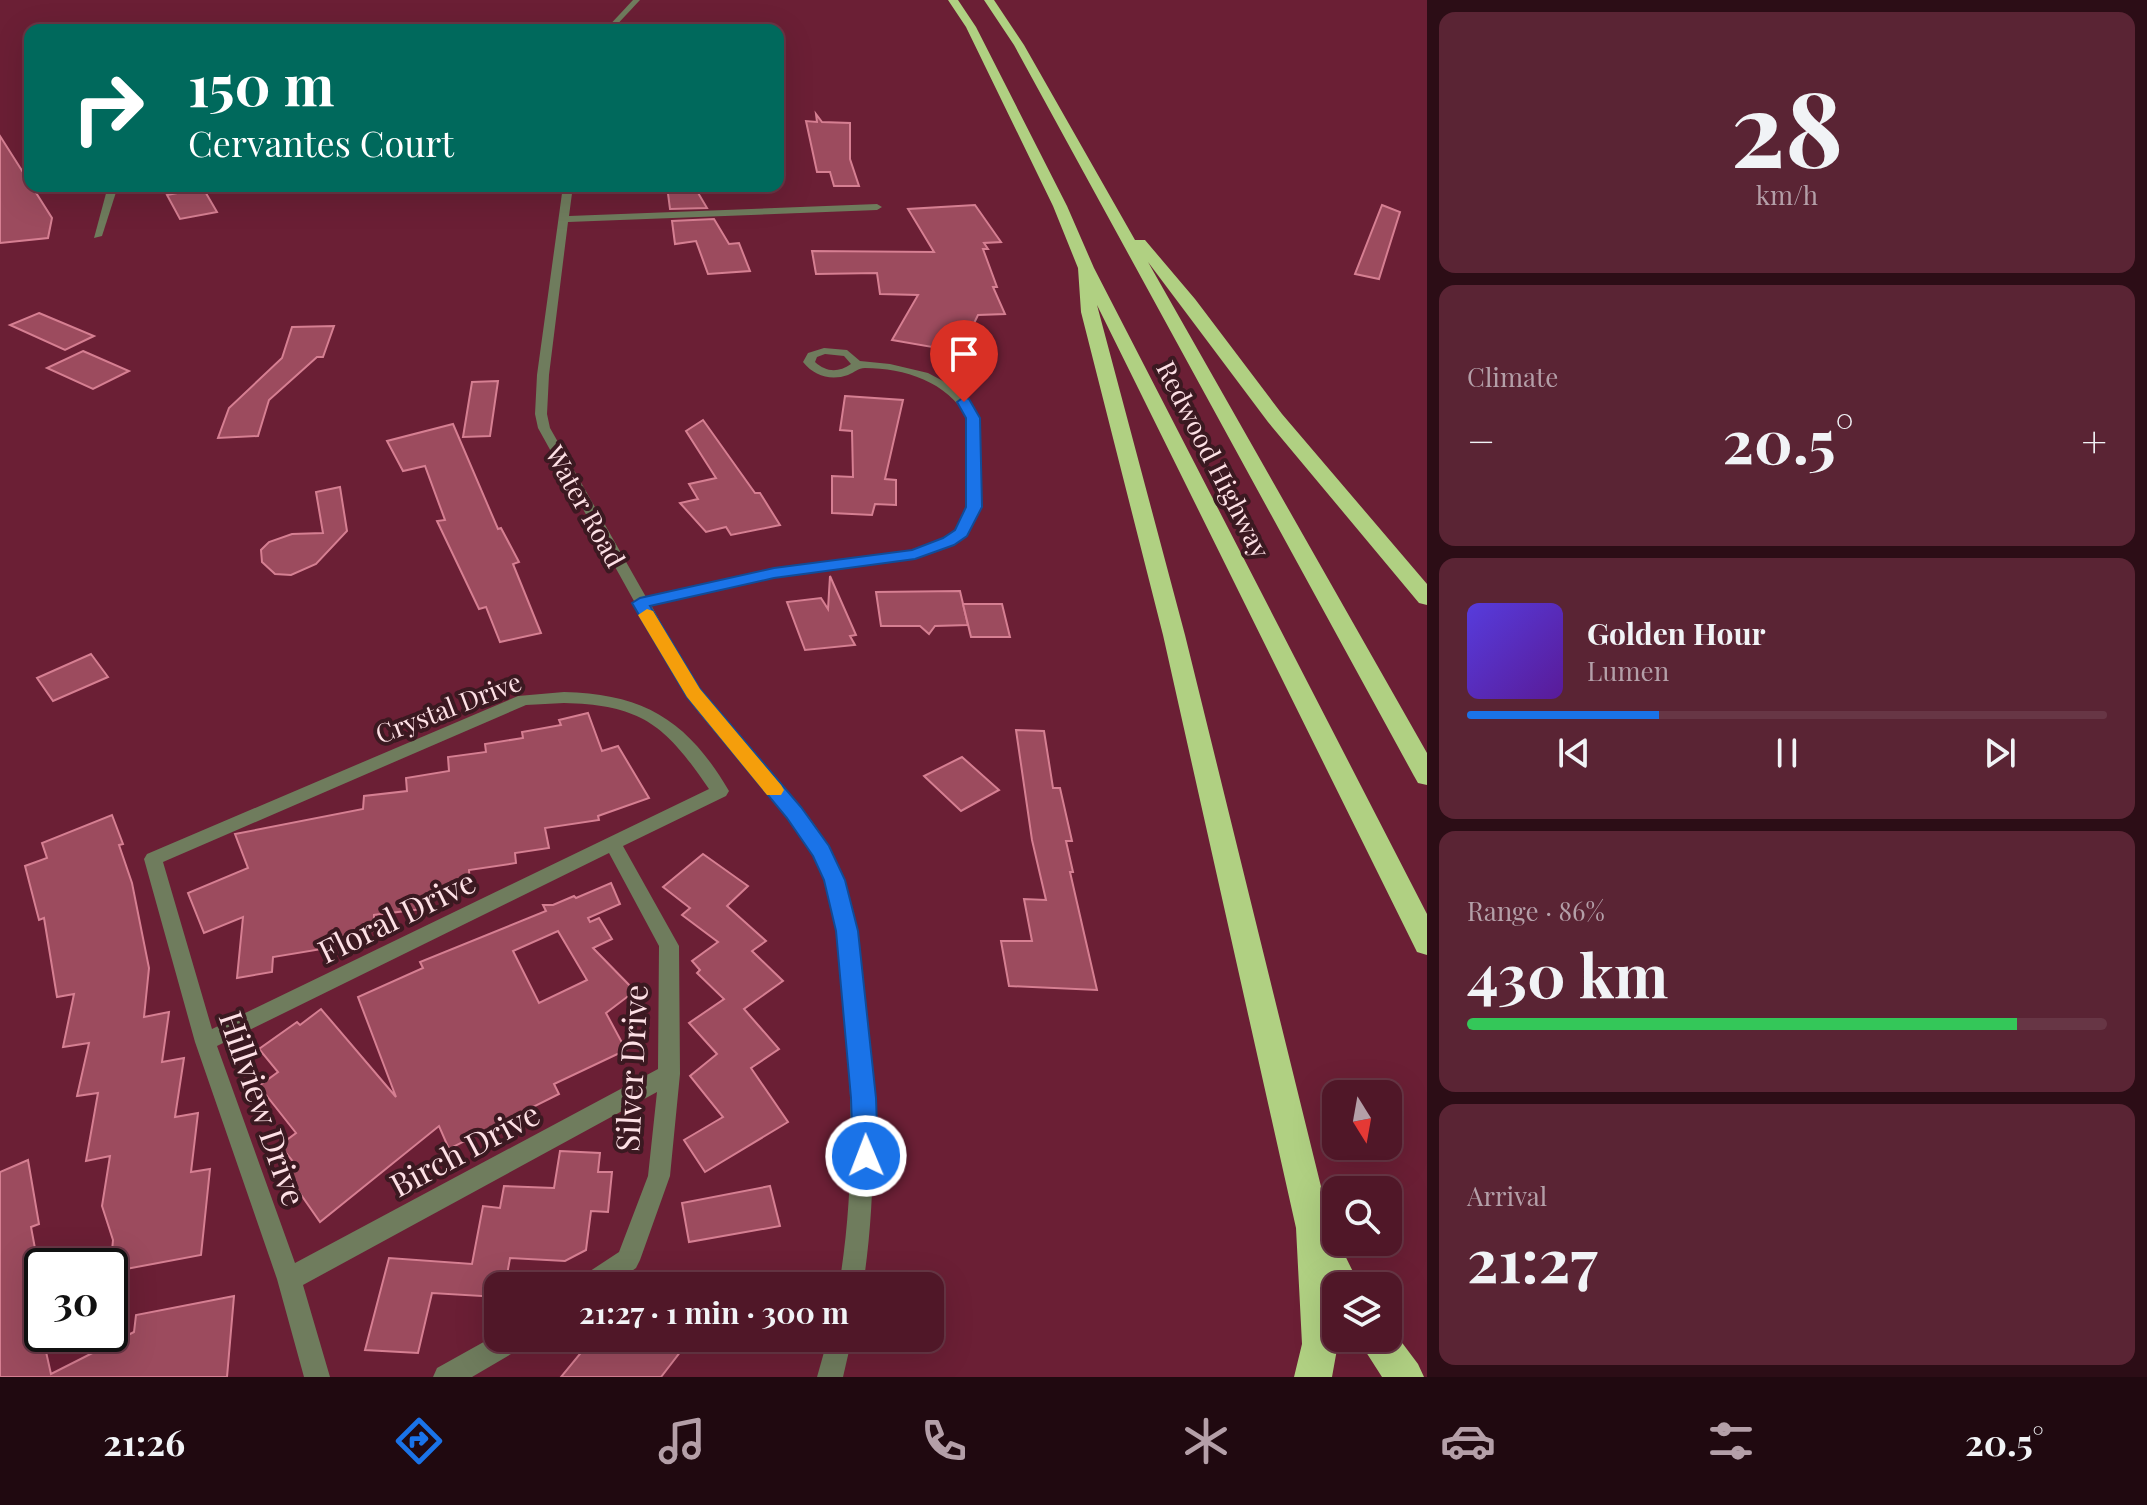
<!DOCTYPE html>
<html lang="en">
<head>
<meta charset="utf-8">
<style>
	body { margin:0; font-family:"Playfair Display",serif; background:#5a2434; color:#f1f3f6; height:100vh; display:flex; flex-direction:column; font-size:30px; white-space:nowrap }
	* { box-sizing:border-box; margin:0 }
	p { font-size:26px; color:#b49fa8 }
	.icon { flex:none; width:44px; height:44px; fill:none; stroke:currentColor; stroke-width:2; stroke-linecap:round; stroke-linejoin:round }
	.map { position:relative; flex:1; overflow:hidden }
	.details { display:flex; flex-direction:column; gap:12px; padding:12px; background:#2c0d16; width:720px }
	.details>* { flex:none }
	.banner { position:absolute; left:24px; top:24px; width:760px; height:168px; border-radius:16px; box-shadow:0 8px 32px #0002,0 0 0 2px #673645; background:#00695c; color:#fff; overflow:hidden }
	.needle { width:52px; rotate:169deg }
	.buttons { position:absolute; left:1322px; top:1080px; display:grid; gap:16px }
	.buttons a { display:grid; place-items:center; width:80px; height:80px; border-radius:16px; background:#501728; box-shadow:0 8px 32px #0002,0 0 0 2px #673645; font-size:40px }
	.speed { position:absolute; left:24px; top:1248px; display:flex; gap:16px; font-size:40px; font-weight:700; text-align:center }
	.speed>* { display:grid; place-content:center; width:104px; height:104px; border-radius:50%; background:#501728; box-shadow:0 8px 32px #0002,0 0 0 2px #673645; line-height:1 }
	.speed .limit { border:4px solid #111; border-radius:12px; background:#fff; color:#111 }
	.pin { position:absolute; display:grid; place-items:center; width:68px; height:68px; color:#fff; margin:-82px -34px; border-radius:50% 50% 50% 0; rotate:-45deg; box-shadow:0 0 8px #0007 }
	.pin .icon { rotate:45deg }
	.me { position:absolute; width:88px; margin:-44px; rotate:359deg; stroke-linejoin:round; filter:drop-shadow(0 0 6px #0008) }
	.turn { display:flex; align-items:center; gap:28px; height:168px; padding:0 32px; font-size:36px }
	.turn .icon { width:104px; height:104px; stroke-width:2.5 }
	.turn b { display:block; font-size:56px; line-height:68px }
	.big { font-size:60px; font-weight:700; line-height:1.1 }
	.details .widget { flex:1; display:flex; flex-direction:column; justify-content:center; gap:12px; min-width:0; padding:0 28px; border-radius:16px; background:#5a2434 }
	.details .dial { align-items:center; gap:0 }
	.dial b { font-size:104px; line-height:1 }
	.song { display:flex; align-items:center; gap:24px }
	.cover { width:96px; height:96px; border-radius:12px; background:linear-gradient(135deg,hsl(250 70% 55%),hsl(270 70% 35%)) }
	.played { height:8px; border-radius:4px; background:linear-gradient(90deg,#1a73e8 30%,#673645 30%) }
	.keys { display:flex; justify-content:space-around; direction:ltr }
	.heat { display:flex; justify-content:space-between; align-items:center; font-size:44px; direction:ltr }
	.charge { height:12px; border-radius:6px; background:linear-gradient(90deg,#34c759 86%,#673645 0) }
	.trip { position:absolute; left:484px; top:1272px; width:460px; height:80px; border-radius:16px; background:#501728; box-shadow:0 8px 32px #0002,0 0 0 2px #673645; font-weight:700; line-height:80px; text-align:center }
	.dock { display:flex; height:128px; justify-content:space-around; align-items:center; background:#200910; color:#b49fa8 }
	.dock .icon { width:56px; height:56px }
	.dock .on { color:#1a73e8 }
	.dock b { font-size:36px; color:#f1f3f6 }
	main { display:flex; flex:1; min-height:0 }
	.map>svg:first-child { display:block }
	.building { fill:#9c4b5e; stroke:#d67f92; stroke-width:2; fill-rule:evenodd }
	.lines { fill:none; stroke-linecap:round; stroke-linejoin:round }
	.street { fill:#6f7c5d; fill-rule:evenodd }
	.highway { fill:#b0d082; fill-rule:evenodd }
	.route { fill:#1a73e8; stroke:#114b97; stroke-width:2 }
	.slow { fill:#f59e0b }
	.labels { text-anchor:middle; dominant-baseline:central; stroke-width:8; stroke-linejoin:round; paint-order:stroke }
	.street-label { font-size:26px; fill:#fde0e5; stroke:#3b1921 }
	.near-street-label { font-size:32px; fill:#fde0e5; stroke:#3b1921 }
</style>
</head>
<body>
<main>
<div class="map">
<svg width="1427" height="1377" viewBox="0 0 1427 1377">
	<rect width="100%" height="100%" fill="#6b1f35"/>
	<g class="building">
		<path d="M816,114L822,122L850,123V159L859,186H834L830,172H817L806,121L817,122Z"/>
		<path d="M0,136L52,218L48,238L0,243Z"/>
		<path d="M667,186H694L707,208L670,209Z"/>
		<path d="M203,188L217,212L180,219L167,195Z"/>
		<path d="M975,205L1001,242L984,243L988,249H983L997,287H993L1005,314L978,315L963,346L935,342L932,347L892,340L918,295L880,294L877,273L816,274L812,251L934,252L908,209Z"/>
		<path d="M1382,205L1400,212L1379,279L1355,274Z"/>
		<path d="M714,219L729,244L739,243L750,271L708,274L696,241L675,244L672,221Z"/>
		<path d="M39,313L94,336L65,350L10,325Z"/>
		<path d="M334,326L323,357H317L269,400L258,436L218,438L229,408L282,358L292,327Z"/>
		<path d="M83,351L129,371L93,389L47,368Z"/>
		<path d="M498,381L490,436L463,437L472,382Z"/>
		<path d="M845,396L903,400L885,479L896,480V505L875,504L872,515L832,513V476L853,477L852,431L840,430Z"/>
		<path d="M703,420L755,493H760L780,525L731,535L726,527L706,532L680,503L698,499L689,484L716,478L686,431Z"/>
		<path d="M453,424L498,529L501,528L519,562L513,564L541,633L500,642L486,607L479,609L437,521L445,520L425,466L403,471L387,441Z"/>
		<path d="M340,487L347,531L316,564L291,575L275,574L262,562L261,550L269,542L292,534L323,533L316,492Z"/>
		<path d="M830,576L856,635L850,636L855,645L805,650L787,602L821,598L828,609Z"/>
		<path d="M960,591L968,625L935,626L929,634L920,626H881L876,592Z"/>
		<path d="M963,604H1002L1010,637H971Z"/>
		<path d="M91,654L108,677L53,701L37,678Z"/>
		<path d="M588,713L602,751L618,746L649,798L598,816L599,820L545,828L549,848L515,853L516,863L469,870L470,886L442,890L443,898L422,902L423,909L374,915V931L328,938V948L273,957L272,972L237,978L243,917L204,933L188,893L248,868L235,834L363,809L364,796L407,791L406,778L449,771L448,757L486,752L485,744L523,738L522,732L561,725L559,720Z"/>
		<path d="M1016,730L1044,731L1053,788H1060L1072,841H1066L1073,872H1070L1097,990L1009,986L1001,941H1032L1024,899L1046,900L1032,840Z"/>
		<path d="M962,757L999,790L961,811L924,776Z"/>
		<path d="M112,815L123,844L119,845L132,883L149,968L144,1017L169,1012L162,1062L184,1058L175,1117L198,1113L191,1172L210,1169L201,1255L110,1272L113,1240L102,1206L110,1156L86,1161L98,1093L77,1096L89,1043L63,1047L74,994L57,997L44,918L39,920L25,866L47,858L42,843Z"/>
		<path d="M703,854L748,886L727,906L766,941L752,951L783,981L744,1009L779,1049L751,1068L788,1122L705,1172L684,1140L723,1117L690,1076L717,1054L689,1023L724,999L697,973L700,970L692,961L718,942L682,915L690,908L663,887Z"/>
		<path d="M611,883L620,904L588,918L590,922L599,918L612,939L593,948L635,991L606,1013L626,1050L554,1084L559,1094L449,1149L439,1126L320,1222L288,1176L298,1168L280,1145L296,1133L259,1086L278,1072L259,1049L297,1022L300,1025L321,1009L396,1097L358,997L423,968L420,962L546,911L543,905H553L574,896L576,898ZM558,931L587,980L539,1003L513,951Z"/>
		<path d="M560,1151L600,1153L598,1172H612L608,1212L591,1211L586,1250L565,1261L510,1258L505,1286H498V1297L432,1293L418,1353L365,1350L389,1258L472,1264L483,1206L500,1208L504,1186L554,1188Z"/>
		<path d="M28,1160L39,1224L31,1227L42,1286V1334L51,1374L134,1332L136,1315L234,1296L227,1377H0V1172Z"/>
		<path d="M770,1186L780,1226L689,1242L682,1203Z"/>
		<path d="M593,1338H691L661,1377H561Z"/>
	</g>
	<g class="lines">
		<g class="street">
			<path d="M633,0H640L612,30H605Z"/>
			<path d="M108,186H118L102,236L94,238Z"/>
			<path d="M563,186H573L569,216L877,204L882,207L877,210L568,222L549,375L547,414L550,428L646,597L792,566L912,551L944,539L955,531L967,507V418C948,382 904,368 865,368C858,368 855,372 848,375C831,381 814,376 803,362L808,353L824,348L847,350L860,361L890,364L928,373L958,389L969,401L979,418L981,507L968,533L954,545L915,559L792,574L651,605C667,633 681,664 699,690C738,746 796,789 830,849C855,894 858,946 864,996C874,1094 878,1188 863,1286H839C855,1188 853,1093 843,995C839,949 837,901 816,859C787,802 725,750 687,697C669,671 654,623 633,603L634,601L538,428L535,414L537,375ZM825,354L844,356L851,364C838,373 826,372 815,362L817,357Z"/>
			<path d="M564,692C645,694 688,721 729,791L726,796L623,846L679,946L680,1074L670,1176L640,1260L636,1268L611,1286H578L581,1277L619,1252L648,1176L657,1092L303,1285L330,1377H304L277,1279L195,1042L144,859L147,854L518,696ZM564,703C643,705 666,726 709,789L212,1029L163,862L526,705ZM609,853L659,946L658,1069L295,1263L217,1046Z"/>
			<path d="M498,1334V1338H526L523,1347L472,1377H433L437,1368Z"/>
			<path d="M828,1338H852L843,1377H817Z"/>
		</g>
		<g class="highway">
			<path d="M948,0H958L976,27L1067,206L1094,268L1427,914V955L1417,952L1097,305L1185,635L1331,1227L1360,1286H1336V1338H1339L1332,1377H1294L1302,1344L1296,1228L1163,635L1081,312L1078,268L1053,206L966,27Z"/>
			<path d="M984,0H994L1024,45L1135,240H1145L1195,299L1282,414L1427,584V605L1419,603L1268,422L1148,262L1427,753V785L1418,783L1414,776L1014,45Z"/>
			<path d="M1388,1324L1418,1364L1424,1377H1382L1357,1338H1388Z"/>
		</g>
	</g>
	<path class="route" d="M964,397L969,399L980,418L982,507L967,536L954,545L915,559L774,578L650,606L700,689L801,807L829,846L845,880L858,931L876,1098L878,1156L875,1165L866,1168L857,1165L853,1156L851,1098L836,931L824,880L813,856L787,818L687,697L632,603L640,598L774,568L912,550L943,538L955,530L966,507V418L957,402Z"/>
	<path class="slow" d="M647,609L653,611L700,689L781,785L784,790L781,795H767L687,697L638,615Z"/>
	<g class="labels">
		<g class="street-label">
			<text transform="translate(1214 459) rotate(63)">Redwood Highway</text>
			<text transform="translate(586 506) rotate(61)">Water Road</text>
			<text transform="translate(448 707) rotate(-21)">Crystal Drive</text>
		</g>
		<g class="near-street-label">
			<text transform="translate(396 915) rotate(-26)">Floral Drive</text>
			<text transform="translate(630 1068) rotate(-87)">Silver Drive</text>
			<text transform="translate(264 1108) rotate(71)">Hillview Drive</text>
			<text transform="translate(464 1148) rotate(-28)">Birch Drive</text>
		</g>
	</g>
</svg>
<div class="buttons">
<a><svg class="needle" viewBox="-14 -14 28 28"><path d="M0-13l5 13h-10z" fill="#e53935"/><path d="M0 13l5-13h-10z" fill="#b49fa8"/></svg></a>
<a><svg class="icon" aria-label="search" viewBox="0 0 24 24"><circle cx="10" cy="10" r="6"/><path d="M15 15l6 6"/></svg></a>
<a><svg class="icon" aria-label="layers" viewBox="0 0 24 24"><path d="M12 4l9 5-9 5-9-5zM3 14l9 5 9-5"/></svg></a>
</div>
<div class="speed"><div class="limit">30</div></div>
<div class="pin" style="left:964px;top:402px;background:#d93025"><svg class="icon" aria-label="arrive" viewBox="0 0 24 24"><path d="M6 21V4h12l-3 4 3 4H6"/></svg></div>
<svg class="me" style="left:866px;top:1156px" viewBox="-20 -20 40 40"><circle r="17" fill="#1a73e8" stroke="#fff" stroke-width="3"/><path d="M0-11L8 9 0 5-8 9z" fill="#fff"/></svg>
<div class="trip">21:27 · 1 min · 300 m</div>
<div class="banner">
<div class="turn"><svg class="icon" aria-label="right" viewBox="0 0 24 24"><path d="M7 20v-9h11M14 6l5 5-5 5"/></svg><div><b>150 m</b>Cervantes Court</div></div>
</div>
</div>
<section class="details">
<div class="widget dial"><b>28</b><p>km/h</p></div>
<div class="widget"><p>Climate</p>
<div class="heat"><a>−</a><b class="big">20.5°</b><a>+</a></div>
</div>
<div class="widget">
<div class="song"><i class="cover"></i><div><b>Golden Hour</b><p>Lumen</p></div></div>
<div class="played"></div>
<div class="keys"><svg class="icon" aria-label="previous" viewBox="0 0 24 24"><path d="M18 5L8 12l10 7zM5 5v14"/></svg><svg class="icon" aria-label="pause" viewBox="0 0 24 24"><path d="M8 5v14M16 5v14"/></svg><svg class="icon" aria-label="next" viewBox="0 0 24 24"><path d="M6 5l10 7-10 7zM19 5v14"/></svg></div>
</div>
<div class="widget"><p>Range · 86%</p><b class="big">430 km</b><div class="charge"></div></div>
<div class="widget"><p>Arrival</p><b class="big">21:27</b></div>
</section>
</main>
<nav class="dock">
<b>21:26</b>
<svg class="icon on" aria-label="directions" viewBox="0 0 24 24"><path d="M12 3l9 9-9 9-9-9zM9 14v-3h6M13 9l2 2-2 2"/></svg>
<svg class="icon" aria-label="music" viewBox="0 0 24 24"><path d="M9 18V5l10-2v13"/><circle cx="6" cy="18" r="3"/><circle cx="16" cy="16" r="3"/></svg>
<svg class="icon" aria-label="phone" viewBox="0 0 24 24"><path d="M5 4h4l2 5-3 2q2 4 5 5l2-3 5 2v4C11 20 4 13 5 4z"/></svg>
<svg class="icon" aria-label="climate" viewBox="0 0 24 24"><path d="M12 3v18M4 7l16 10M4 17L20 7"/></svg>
<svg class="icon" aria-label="car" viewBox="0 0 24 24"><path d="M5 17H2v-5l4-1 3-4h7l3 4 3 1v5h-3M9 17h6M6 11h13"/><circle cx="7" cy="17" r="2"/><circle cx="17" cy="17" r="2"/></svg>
<svg class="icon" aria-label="filters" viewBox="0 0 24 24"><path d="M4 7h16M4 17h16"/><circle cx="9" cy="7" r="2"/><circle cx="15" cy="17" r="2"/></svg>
<b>20.5°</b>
</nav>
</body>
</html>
